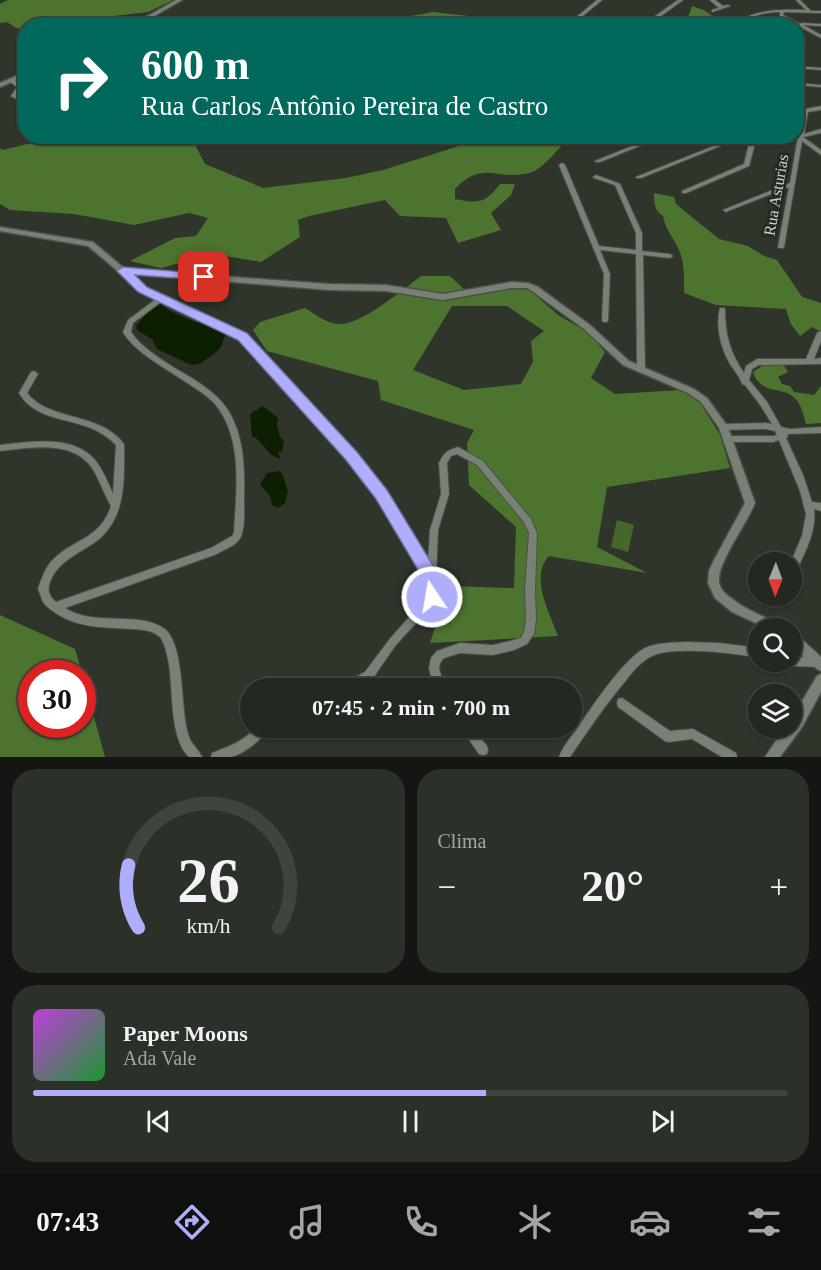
<!DOCTYPE html>
<html lang="pt">
<head>
<meta charset="utf-8">
<style>
	body { margin:0; font-family:Georgia,serif; background:#2b3029; color:#f1f3f6; height:100vh; display:flex; flex-direction:column; font-size:22px; white-space:nowrap }
	* { box-sizing:border-box; margin:0 }
	p { font-size:20px; color:#a3a6a5 }
	.icon { flex:none; width:33px; height:33px; fill:none; stroke:currentColor; stroke-width:2; stroke-linecap:round; stroke-linejoin:round }
	.map { position:relative; height:757px; overflow:hidden }
	.side { display:flex; flex-direction:column; gap:12px; padding:12px; background:#131612; flex:1 }
	.side>* { flex:none }
	.hud { position:absolute; left:18px; top:18px; width:786px; height:126px; border-radius:24px; box-shadow:0 2px 4px #0004,0 0 0 2px #40443e; background:#00695c; color:#fff; overflow:hidden }
	.needle { width:39px; rotate:181deg }
	.controls { position:absolute; left:748px; top:552px; display:grid; gap:12px }
	.controls a { display:grid; place-items:center; width:54px; height:54px; border-radius:50%; background:#232820; box-shadow:0 2px 4px #0004,0 0 0 2px #40443e; font-size:30px }
	.speed { position:absolute; left:18px; top:660px; display:flex; gap:12px; font-size:30px; font-weight:700; text-align:center }
	.speed>* { display:grid; place-content:center; width:78px; height:78px; border-radius:50%; background:#232820; box-shadow:0 2px 4px #0004,0 0 0 2px #40443e; line-height:1 }
	.speed .limit { border:9px solid #d22; background:#fff; color:#111 }
	.pin { position:absolute; display:grid; place-items:center; width:51px; height:51px; color:#fff; margin:-26px; border-radius:12px; box-shadow:0 3px 9px #0006 }
	.me { position:absolute; width:66px; margin:-33px; rotate:348deg; stroke-linejoin:round; filter:drop-shadow(0 0 4px #0008) }
	.turn { display:flex; align-items:center; gap:21px; height:126px; padding:0 24px; font-size:27px }
	.turn .icon { width:78px; height:78px; stroke-width:2.5 }
	.turn b { display:block; font-size:42px; line-height:51px }
	.big { font-size:45px; font-weight:600; line-height:1.1 }
	.side .card { flex:1; display:flex; flex-direction:column; justify-content:center; gap:9px; min-width:0; padding:0 21px; border-radius:24px; background:#2b3029 }
	.side .dial { align-items:center; gap:0 }
	.dial svg { height:156px; overflow:visible; fill:none; stroke:#40443e; stroke-width:7; stroke-linecap:round; text-anchor:middle }
	.dial text { fill:#f1f3f6; stroke:none }
	.song { display:flex; align-items:center; gap:18px }
	.cover { width:72px; height:72px; border-radius:9px; background:linear-gradient(135deg,hsl(290 70% 55%),hsl(130 70% 35%)) }
	.played { height:6px; border-radius:3px; background:linear-gradient(90deg,#aeaefb 60%,#40443e 60%) }
	.keys { display:flex; justify-content:space-around; direction:ltr }
	.heat { display:flex; justify-content:space-between; align-items:center; font-size:33px; direction:ltr }
	.side .tiles { flex:1; display:grid; gap:12px; grid-template-columns:1fr 1fr }
	.card:last-child { grid-column:span 2 }
	.trip { position:absolute; left:240px; top:678px; width:342px; height:60px; border-radius:30px; background:#232820; box-shadow:0 2px 4px #0004,0 0 0 2px #40443e; font-weight:600; line-height:60px; text-align:center }
	.menu { display:flex; height:96px; justify-content:space-around; align-items:center; background:#0e100d; color:#a3a6a5 }
	.menu .icon { width:42px; height:42px }
	.menu .active { color:#aeaefb }
	.menu b { font-size:27px; color:#f1f3f6 }
	.map>svg:first-child { display:block }
	.green { fill:#45672b }
	.forest { fill:#4d742f; fill-rule:evenodd }
	.water { fill:#0c1f00 }
	.lines { fill:none; stroke-linecap:round; stroke-linejoin:round }
	.minor-casing { stroke:#4b5048; stroke-width:2 }
	.tertiary-casing { stroke:#4b5048; stroke-width:3 }
	.minor { fill:#798075; fill-rule:evenodd }
	.tertiary { fill:#798075; fill-rule:evenodd }
	.route { fill:#aeaefb; stroke:#7171a3; stroke-width:1.5 }
	.labels { text-anchor:middle; dominant-baseline:central; stroke-width:6; stroke-linejoin:round; paint-order:stroke }
	.far-street-label { font-size:16px; fill:#cfd3cc; stroke:#252b21 }
</style>
</head>
<body>
<div class="map">
<svg width="821" height="757" viewBox="0 0 821 757">
	<rect width="100%" height="100%" fill="#2f352b"/>
	<path class="green" d="M617,520L634,525L628,552L611,547Z"/>
	<g class="forest">
		<path d="M8,0H173L148,12L113,16L105,21L86,25L26,26L25,29L16,28L7,22L0,23V4Z"/>
		<path d="M692,6L704,10L715,18L707,25L672,23L689,15Z"/>
		<path d="M433,12L486,18L500,25H360Z"/>
		<path d="M559,137L567,141C557,149 544,168 532,172C498,183 484,158 455,189V199C479,204 485,203 500,184H515L511,195L491,213L501,230L458,243L446,218L400,216L385,200L309,216L298,220L300,237L261,262L214,254L161,268L130,261L175,238L196,236L208,218L189,213L134,225L74,214L10,210L0,204V148L2,150L36,142L33,137H191L205,164L263,188L346,178L383,170L456,147L473,137Z"/>
		<path d="M654,193L674,197L676,204L719,239L748,246L764,256L777,260L802,297L821,303V332L812,327L800,336L791,324L786,309L716,305L684,293C684,277 685,260 677,246C671,234 665,228 663,216C654,210 654,203 654,193Z"/>
		<path d="M421,276H450L471,296L518,288L531,291L558,315L589,333L605,352L591,378L615,394L681,390L699,401L720,435L730,468L607,487L597,547L647,573L549,556C529,577 550,613 558,636L430,643L448,586L514,588L516,527L469,485L467,443L474,430L381,400L378,381L267,351L253,330L260,322L305,308C315,314 326,323 338,324C361,326 403,289 421,276ZM452,306H507L544,331L531,341L533,362L521,384L464,390L413,370Z"/>
		<path d="M783,364L788,372L778,377L782,384L790,386L794,392L814,395L821,386V423L806,424C804,417 802,408 798,402C786,383 762,398 753,372L762,366Z"/>
		<path d="M0,615L75,649L82,673L32,674V724H82L83,677L105,757H0Z"/>
	</g>
	<g class="water">
		<path d="M161,304C170,315 211,327 226,332L221,347L215,353L200,364L191,365L157,349L152,339L138,331L136,326L149,311Z"/>
		<path d="M263,406L278,418L277,426L280,437L284,441L282,452L278,451L280,459C266,455 264,442 252,436L250,414Z"/>
		<path d="M279,471L282,473L288,491L285,503L278,508L272,505L270,496L260,485L267,473Z"/>
	</g>
	<g class="lines">
		<g class="minor-casing">
			<g id="minor">
				<path d="M597,0H602L579,19L644,24L678,0H683L647,26L576,21L571,26H566Z"/>
				<path d="M710,0H715L723,6L728,5L730,6L712,12V10L719,8Z"/>
				<path d="M796,0H800L811,11H821V13L784,12L783,15L800,24L802,23L821,24V26L803,25L821,35V38L780,16V12C772,12 763,13 755,16C746,19 740,26 731,26C754,9 779,9 806,10Z"/>
				<path d="M796,66L821,68V70L796,68Z"/>
				<path d="M9,79H13L22,87L16,96L26,101V104L11,96L17,87L9,81Z"/>
				<path d="M796,83L821,85V87L796,85Z"/>
				<path d="M821,106V110L808,112L804,134L821,129V133L803,137L821,150V155L802,141L784,247L783,248H779L778,247L789,187L728,211L726,212L723,210L790,183L802,113L796,114V111Z"/>
				<path d="M613,136H629L581,145L578,143L581,141Z"/>
				<path d="M635,136H640L644,141L656,136H664L600,162H596L595,161L640,143Z"/>
				<path d="M706,136H711L724,142L737,136H745L641,178H637L636,177L719,144L706,138Z"/>
				<path d="M751,136H757L749,166L686,193H682V191L744,164Z"/>
				<path d="M562,163L565,165L599,246L636,250V233L615,185L594,178L593,177L596,175L620,184L642,233V251L670,254L673,256L670,258L643,255L645,370L644,372H638L637,370L636,254L600,250L610,274L608,320L607,322H603L602,320L604,274L559,165Z"/>
				<path d="M123,269L125,270L145,289L246,334L355,454L385,492L428,563L430,530L441,494L439,463C445,452 446,451 458,447L483,461L531,519L537,533L535,589L536,619L534,634L527,644L514,650L493,655L460,653L444,658L440,663L439,668L444,688H434L429,668L431,658L437,651L460,643L493,645L514,640L521,638L524,632L526,619L525,589L529,533L523,521L477,465L457,454L451,456L447,463L449,494L438,530L435,601L433,604L395,646L373,678L356,688H342L343,684L365,672L389,640L425,599L427,578L379,496L349,458L240,338L162,301L133,323L131,332C141,347 158,357 173,367C188,376 205,385 218,398C244,424 245,464 244,498C244,509 246,535 237,542C232,547 223,550 217,554L65,608C89,623 119,616 146,621C153,623 161,625 167,631C185,652 180,707 188,734C191,745 198,748 202,757H189C168,737 174,686 168,659C166,652 165,643 160,637C153,630 143,630 134,629C107,627 81,629 57,614C53,611 46,607 43,602C41,598 40,593 38,589C41,580 44,571 50,563C70,539 100,541 111,506C104,494 100,480 92,468C72,439 30,448 0,451V445C30,442 73,434 95,460C103,470 108,482 113,494L116,445C109,438 102,433 93,429C73,420 44,419 28,404C24,401 22,397 19,393L31,372L34,371L38,374L27,393C50,422 99,411 124,444C124,469 126,499 113,522C109,529 104,535 98,540C81,553 58,560 50,582C47,591 49,596 56,602L211,548L232,536L234,533C236,492 244,439 215,404C205,393 190,385 178,377C159,364 137,353 124,334L123,332L128,320L156,299L141,291L121,272L120,271L121,270Z"/>
				<path d="M720,308H724L725,310C725,334 730,353 744,373L746,366L757,359H806L817,333L821,331V341L814,359L821,358V364L759,365L752,369L749,380L767,402L781,427L790,429L821,427V433L787,434L788,436L786,438L803,475L812,502L821,503V511L814,509C817,532 804,554 795,574L792,575L791,562L802,536L806,514L800,491L779,440L773,442H728L725,441L724,439L725,437L728,436H773L777,435L775,431L766,429L723,430L720,429L719,427L720,425L723,424L766,423L772,424L761,406L745,385L742,384C740,377 734,370 730,364C721,348 715,327 720,308Z"/>
				<path d="M686,642L719,643L759,648V658C735,653 670,645 650,657C641,662 633,671 627,679C606,704 588,730 570,757H559C563,746 572,736 579,726C593,705 624,659 645,648C658,642 673,643 686,642Z"/>
				<path d="M792,656L819,658L821,659V667L792,666L788,664L787,662H792Z"/>
				<path d="M622,698L670,731L693,729L736,753L737,757H722L692,739L669,742L665,741L618,707L617,703L618,699Z"/>
				<path d="M256,728H268C263,739 243,755 230,757C224,757 217,757 211,757L212,753C230,746 242,742 256,728Z"/>
				<path d="M461,728H472L487,746L488,750L487,754L483,755L479,754Z"/>
			</g>
		</g>
		<g class="tertiary-casing">
			<g id="tertiary">
				<path d="M176,0H182L137,26H130Z"/>
				<path d="M26,72V76L0,87V83Z"/>
				<path d="M0,227L93,242L125,269L329,284L386,285L443,294L511,282L528,283L538,287L590,325L629,361L694,389L707,398L728,427L755,503C747,523 719,561 719,579C718,587 725,594 731,598C746,610 764,617 781,624L783,628H766L732,612L715,598L708,583L709,571L713,562L745,503L719,428L701,402L688,393L623,365L584,329L532,291L527,288H511L443,300L386,291L329,290L123,273H120L88,246L0,231Z"/>
				<path d="M792,633L796,634L821,657V671L817,669L792,646Z"/>
				<path d="M821,674V692L802,727L780,757H765L785,728H792V718L817,676Z"/>
			</g>
		</g>
		<use href="#minor" class="minor"/>
		<use href="#tertiary" class="tertiary"/>
	</g>
	<path class="route" d="M123,267L208,274L210,277L204,280L135,275L147,287L247,333L357,452L387,490L437,572L440,597L438,602L432,605L426,602L423,578L376,499L346,460L238,340L138,292L117,271Z"/>
	<g class="labels">
		<g class="far-street-label">
			<text transform="translate(776 195) rotate(-80)">Rua Asturias</text>
		</g>
	</g>
</svg>
<div class="controls">
<a><svg class="needle" viewBox="-14 -14 28 28"><path d="M0-13l5 13h-10z" fill="#e53935"/><path d="M0 13l5-13h-10z" fill="#a3a6a5"/></svg></a>
<a><svg class="icon" aria-label="search" viewBox="0 0 24 24"><circle cx="10" cy="10" r="6"/><path d="M15 15l6 6"/></svg></a>
<a><svg class="icon" aria-label="layers" viewBox="0 0 24 24"><path d="M12 4l9 5-9 5-9-5zM3 14l9 5 9-5"/></svg></a>
</div>
<div class="speed"><div class="limit">30</div></div>
<div class="pin" style="left:204px;top:277px;background:#d93025"><svg class="icon" aria-label="arrive" viewBox="0 0 24 24"><path d="M6 21V4h12l-3 4 3 4H6"/></svg></div>
<svg class="me" style="left:432px;top:597px" viewBox="-20 -20 40 40"><circle r="17" fill="#aeaefb" stroke="#fff" stroke-width="3"/><path d="M0-11L8 9 0 5-8 9z" fill="#fff"/></svg>
<div class="trip">07:45 · 2 min · 700 m</div>
<div class="hud">
<div class="turn"><svg class="icon" aria-label="right" viewBox="0 0 24 24"><path d="M7 20v-9h11M14 6l5 5-5 5"/></svg><div><b>600 m</b>Rua Carlos Antônio Pereira de Castro</div></div>
</div>
</div>
<section class="side">
<div class="tiles">
<div class="card dial"><svg viewBox="0 0 100 80">
<path d="M14 69A42 42 0 1 1 86 69"/>
<path d="M14 69A42 42 0 0 1 9 37" stroke="#aeaefb"/>
<text x="50" y="56" font-size="32" font-weight="700">26</text>
<text x="50" y="72" font-size="11">km/h</text>
</svg></div>
<div class="card"><p>Clima</p>
<div class="heat"><a>−</a><b class="big">20°</b><a>+</a></div>
</div>
<div class="card">
<div class="song"><i class="cover"></i><div><b>Paper Moons</b><p>Ada Vale</p></div></div>
<div class="played"></div>
<div class="keys"><svg class="icon" aria-label="previous" viewBox="0 0 24 24"><path d="M18 5L8 12l10 7zM5 5v14"/></svg><svg class="icon" aria-label="pause" viewBox="0 0 24 24"><path d="M8 5v14M16 5v14"/></svg><svg class="icon" aria-label="next" viewBox="0 0 24 24"><path d="M6 5l10 7-10 7zM19 5v14"/></svg></div>
</div>
</div>
</section>
<nav class="menu">
<b>07:43</b>
<svg class="icon active" aria-label="directions" viewBox="0 0 24 24"><path d="M12 3l9 9-9 9-9-9zM9 14v-3h6M13 9l2 2-2 2"/></svg>
<svg class="icon" aria-label="music" viewBox="0 0 24 24"><path d="M9 18V5l10-2v13"/><circle cx="6" cy="18" r="3"/><circle cx="16" cy="16" r="3"/></svg>
<svg class="icon" aria-label="phone" viewBox="0 0 24 24"><path d="M5 4h4l2 5-3 2q2 4 5 5l2-3 5 2v4C11 20 4 13 5 4z"/></svg>
<svg class="icon" aria-label="climate" viewBox="0 0 24 24"><path d="M12 3v18M4 7l16 10M4 17L20 7"/></svg>
<svg class="icon" aria-label="car" viewBox="0 0 24 24"><path d="M5 17H2v-5l4-1 3-4h7l3 4 3 1v5h-3M9 17h6M6 11h13"/><circle cx="7" cy="17" r="2"/><circle cx="17" cy="17" r="2"/></svg>
<svg class="icon" aria-label="filters" viewBox="0 0 24 24"><path d="M4 7h16M4 17h16"/><circle cx="9" cy="7" r="2"/><circle cx="15" cy="17" r="2"/></svg>
</nav>
</body>
</html>
